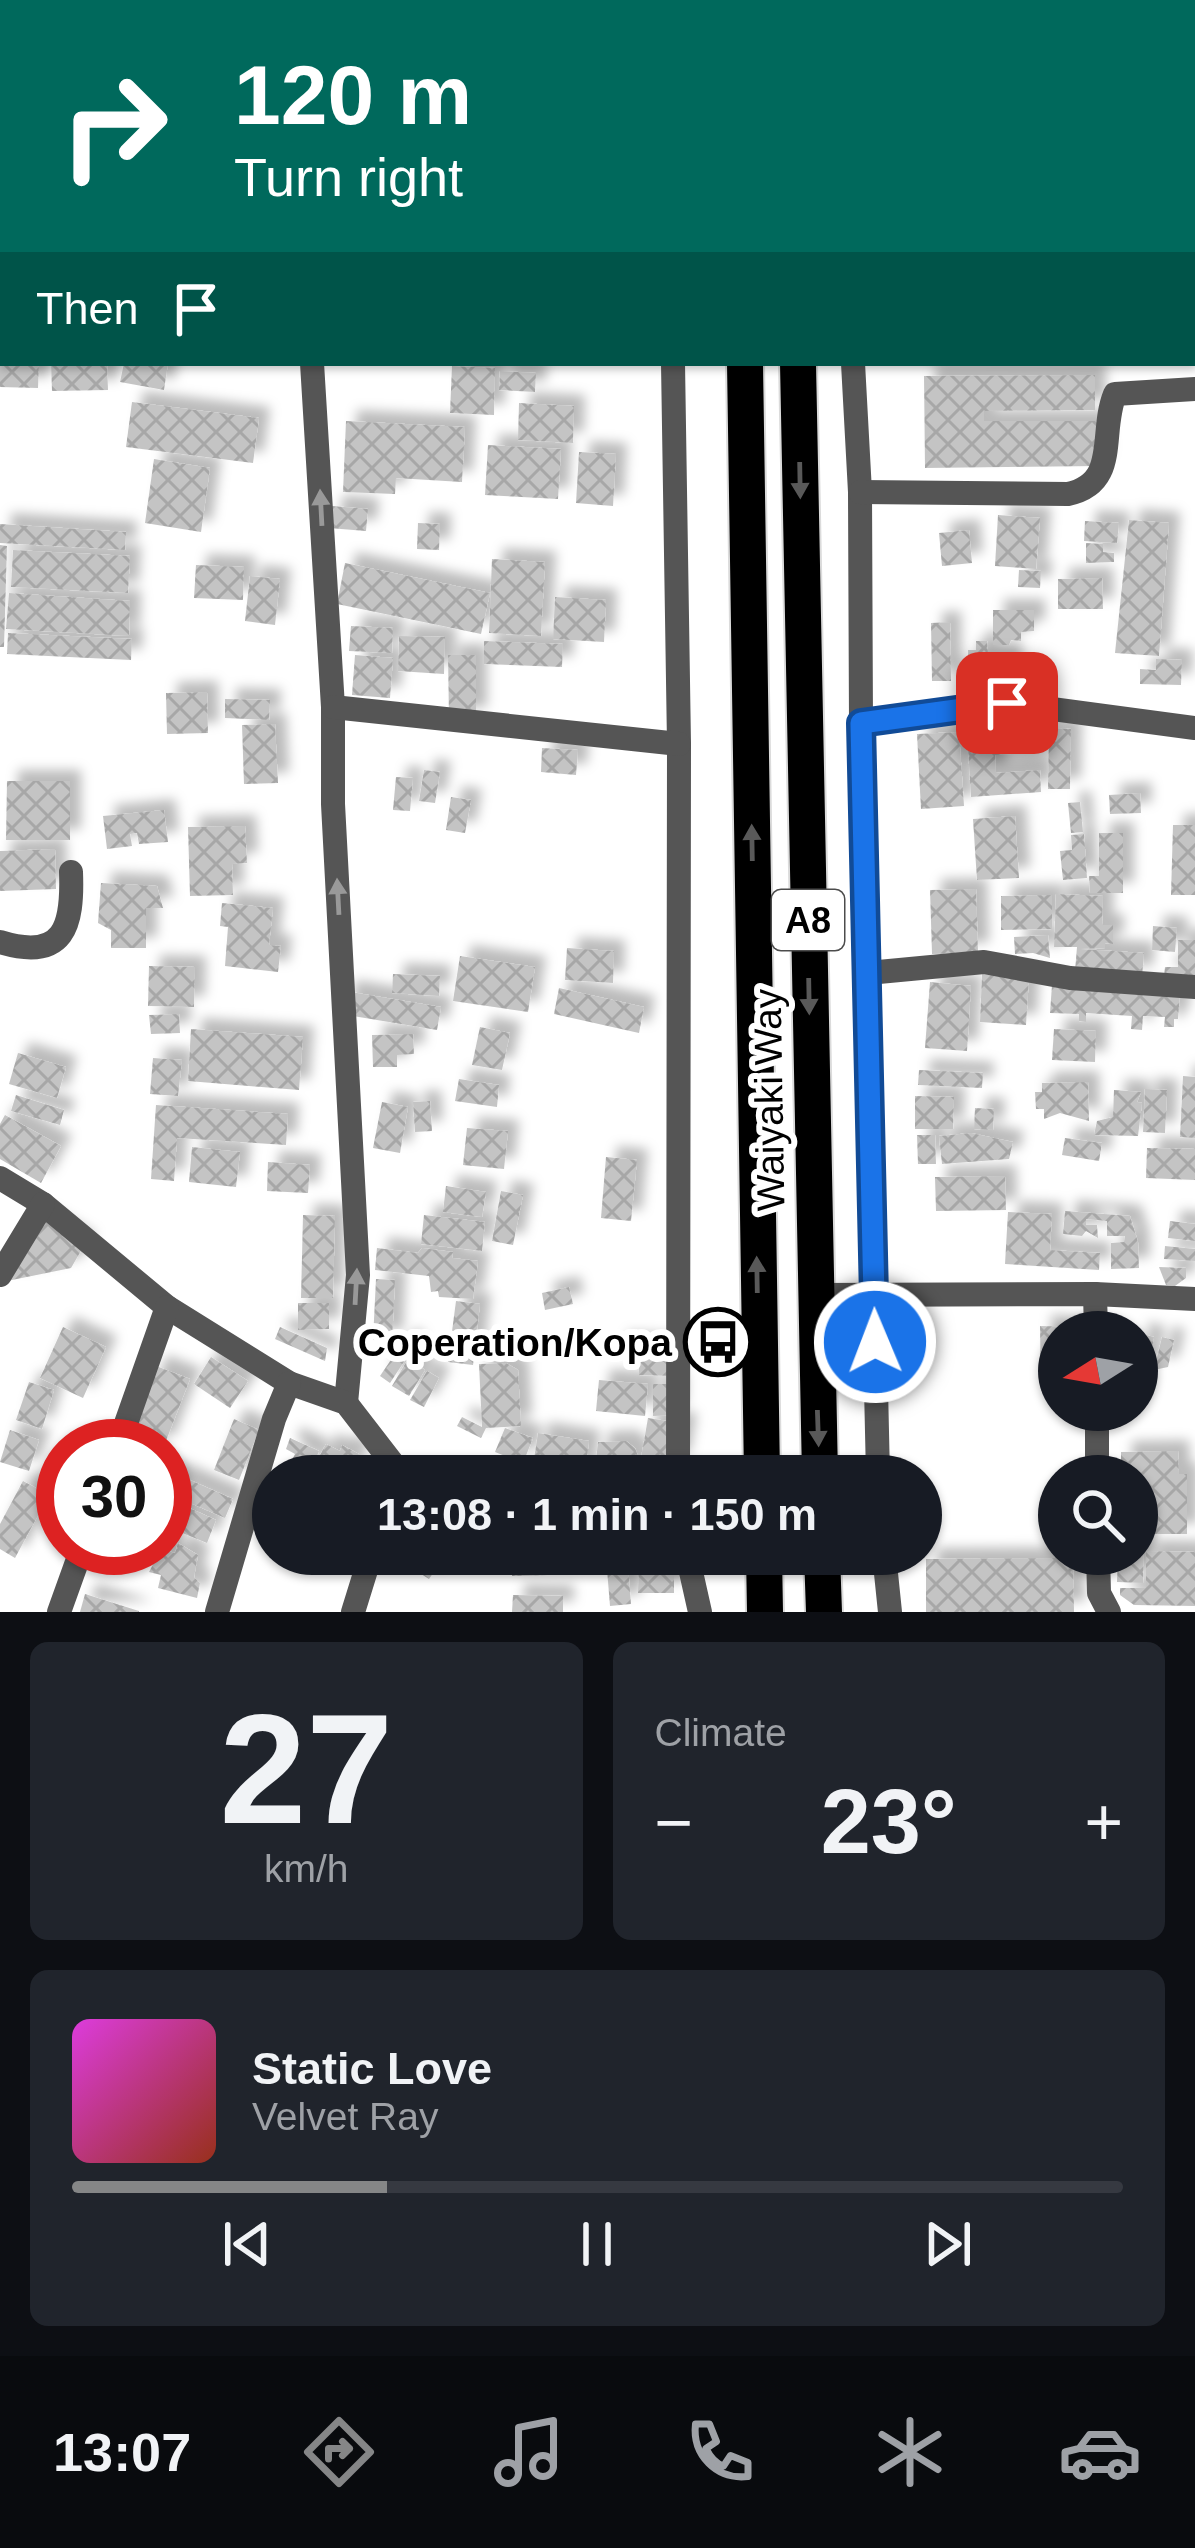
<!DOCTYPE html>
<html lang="en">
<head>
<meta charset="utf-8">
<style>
	body { margin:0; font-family:Arial,sans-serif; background:#20242c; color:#f1f3f6; height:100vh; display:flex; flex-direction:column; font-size:45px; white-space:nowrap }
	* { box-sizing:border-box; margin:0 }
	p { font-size:39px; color:#9ea1a6 }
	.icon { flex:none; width:66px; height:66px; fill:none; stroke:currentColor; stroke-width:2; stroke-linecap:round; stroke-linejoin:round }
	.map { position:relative; height:1612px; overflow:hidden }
	.drawer { display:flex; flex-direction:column; gap:30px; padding:30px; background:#0d0f14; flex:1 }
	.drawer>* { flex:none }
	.banner { position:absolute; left:0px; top:0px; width:1197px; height:366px; box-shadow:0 3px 9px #0004; background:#00695c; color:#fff; overflow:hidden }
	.needle { width:78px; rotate:259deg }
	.buttons { position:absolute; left:1038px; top:1311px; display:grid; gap:24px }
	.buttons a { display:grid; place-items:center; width:120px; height:120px; border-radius:50%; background:#171b24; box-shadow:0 3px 9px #0004; font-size:60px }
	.speed { position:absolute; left:36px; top:1419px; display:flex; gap:24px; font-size:60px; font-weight:700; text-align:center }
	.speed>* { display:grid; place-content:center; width:156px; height:156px; border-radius:50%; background:#171b24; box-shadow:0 3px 9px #0004; line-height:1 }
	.speed .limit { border:18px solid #d22; background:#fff; color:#111 }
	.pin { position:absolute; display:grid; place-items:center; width:102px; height:102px; color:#fff; margin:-51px; border-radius:24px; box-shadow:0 6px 18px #0006 }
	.me { position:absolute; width:132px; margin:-66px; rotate:359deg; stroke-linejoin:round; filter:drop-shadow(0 0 9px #0008) }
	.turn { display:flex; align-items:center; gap:42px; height:252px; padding:0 36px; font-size:54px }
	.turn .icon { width:156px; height:156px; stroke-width:2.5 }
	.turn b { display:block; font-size:84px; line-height:102px }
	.then { display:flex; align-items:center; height:114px; padding:0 36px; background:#0003; gap:24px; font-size:45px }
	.big { font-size:90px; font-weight:600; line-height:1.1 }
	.drawer .tile { flex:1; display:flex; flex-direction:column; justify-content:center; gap:18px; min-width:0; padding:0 42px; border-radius:18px; background:#20242c }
	.drawer .dial { align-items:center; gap:0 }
	.dial b { font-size:156px; line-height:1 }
	.song { display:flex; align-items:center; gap:36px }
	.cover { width:144px; height:144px; border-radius:18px; background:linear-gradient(135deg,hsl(300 70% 55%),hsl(10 70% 35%)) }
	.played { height:12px; border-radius:6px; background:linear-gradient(90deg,#858687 30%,#363941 30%) }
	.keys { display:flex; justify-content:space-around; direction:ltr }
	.heat { display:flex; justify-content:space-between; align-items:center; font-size:66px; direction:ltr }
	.drawer .tiles { flex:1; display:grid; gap:30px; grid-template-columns:1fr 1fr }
	.tile:last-child { grid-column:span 2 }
	.trip { position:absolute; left:252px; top:1455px; width:690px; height:120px; border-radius:60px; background:#171b24; box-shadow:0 3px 9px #0004; font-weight:600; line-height:120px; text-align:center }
	.menu { display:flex; height:192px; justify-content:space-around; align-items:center; background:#090b0e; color:#9ea1a6 }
	.menu .icon { width:84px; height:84px }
	.menu .current { color:#858687 }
	.menu b { font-size:54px; color:#f1f3f6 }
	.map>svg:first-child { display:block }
	.building { fill:url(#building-cross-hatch); filter:url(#shadow) }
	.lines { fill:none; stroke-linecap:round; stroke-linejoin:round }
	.highway-casing { stroke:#dbdbdb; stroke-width:40 }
	.lane { stroke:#555; stroke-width:21 }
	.street { stroke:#555; stroke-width:24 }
	.highway { stroke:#000; stroke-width:36 }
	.oneway { fill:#595959 }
	.oneway2 { fill:#999 }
	.route-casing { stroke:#114b97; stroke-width:30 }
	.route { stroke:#1a73e8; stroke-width:21 }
	.labels { text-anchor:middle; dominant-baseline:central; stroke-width:12; stroke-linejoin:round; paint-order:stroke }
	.shield { fill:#fff; stroke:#4c4c4c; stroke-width:3 }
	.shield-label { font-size:36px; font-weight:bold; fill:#000 }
	.street-label { font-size:39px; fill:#000; stroke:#fff }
	.poi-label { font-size:39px; font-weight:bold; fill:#000; stroke:#fff; text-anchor:end }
</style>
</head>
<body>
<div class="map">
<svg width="1195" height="1612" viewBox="0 0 1195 1612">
	<defs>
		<pattern id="building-cross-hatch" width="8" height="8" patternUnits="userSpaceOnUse" patternTransform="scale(3)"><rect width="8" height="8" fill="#c4c4c4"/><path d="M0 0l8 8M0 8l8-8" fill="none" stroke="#a7a7a7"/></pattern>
		<filter id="shadow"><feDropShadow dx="11" dy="-11" stdDeviation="6" flood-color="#0004"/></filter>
	</defs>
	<rect width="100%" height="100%" fill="#fff"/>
	<g class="building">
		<path d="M0,363H39L38,388L0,387Z"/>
		<path d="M51,363H107L108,390L52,391Z"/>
		<path d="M124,363H168L164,390L120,382Z"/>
		<path d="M452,366L495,368L494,415L450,413Z"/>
		<path d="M500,371L536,373L535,392L499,390Z"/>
		<path d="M1095,375V410L984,411V421H1098L1099,466L925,468L924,376Z"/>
		<path d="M132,402L259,418L253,463L126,447Z"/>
		<path d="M519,403L574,406L573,443L518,440Z"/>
		<path d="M346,421L465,427L462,482L396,478L395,494L343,492Z"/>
		<path d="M488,445L561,449L558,499L485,495Z"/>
		<path d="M579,452L616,454L613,506L576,503Z"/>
		<path d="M154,459L210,468L201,532L145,523Z"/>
		<path d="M332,506L368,509L366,531L329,528Z"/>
		<path d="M998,515L1040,518L1036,569L995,566Z"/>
		<path d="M1129,520L1169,523L1159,656L1115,653Z"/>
		<path d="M1085,521L1119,523L1117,543L1084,541Z"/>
		<path d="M418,523L440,524L439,550L417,549Z"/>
		<path d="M0,524L126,532L125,550L0,543Z"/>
		<path d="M969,530L972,563L942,566L939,533Z"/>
		<path d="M1086,543L1103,544V552L1114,553V562L1086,563Z"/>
		<path d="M0,545L7,546L4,647H0Z"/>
		<path d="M13,550L130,556L128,593L11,587Z"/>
		<path d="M492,559L545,562L541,636L489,633Z"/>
		<path d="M345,563L490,593L481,634L337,604Z"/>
		<path d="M196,565L244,567L243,600L194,598Z"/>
		<path d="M1019,570L1041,571L1040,588L1018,587Z"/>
		<path d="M250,576L280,579L275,625L245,621Z"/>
		<path d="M1102,578L1103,609H1058V579Z"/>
		<path d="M9,593L130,601L129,636L6,629Z"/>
		<path d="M555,597L606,600L604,642L553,639Z"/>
		<path d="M993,610H1034V631L1021,632V641L1011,640L1009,645H993Z"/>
		<path d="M950,622L951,681H932L931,623Z"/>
		<path d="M351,626L393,628L392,653L349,651Z"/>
		<path d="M8,633L132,639L131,660L7,654Z"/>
		<path d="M399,636L445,637L444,674L398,671Z"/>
		<path d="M484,641L563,644L562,667L484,664Z"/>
		<path d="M976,641H987L988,653H1011L1012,683H969L968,650H976Z"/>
		<path d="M355,655L393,658L390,698L352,695Z"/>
		<path d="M448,655H476V718H449Z"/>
		<path d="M1156,659L1182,660L1181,685L1140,684V669L1156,670Z"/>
		<path d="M207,692L208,733L167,734L166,693Z"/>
		<path d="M225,699L270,700L269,720L225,718Z"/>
		<path d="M275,724L278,783L244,784L242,725Z"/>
		<path d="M1042,726L1044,752L995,755L996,773L1040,770L1041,792L971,797L967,731Z"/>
		<path d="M1049,728L1071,729L1070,789H1048Z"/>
		<path d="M959,732L964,806L921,809L917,734Z"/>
		<path d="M542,748L578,750L576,775L541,772Z"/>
		<path d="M424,770L440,772L435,803L419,801Z"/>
		<path d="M396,777L413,778L410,811L393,810Z"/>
		<path d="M7,781H70V840H6Z"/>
		<path d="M1140,793L1141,813L1110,814L1109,795Z"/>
		<path d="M451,797L471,800L465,833L446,830Z"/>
		<path d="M1080,802L1083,832L1071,833L1068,803Z"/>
		<path d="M164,810L168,842L139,844L137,833L130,834L132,846L107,849L103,816Z"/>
		<path d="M1015,816L1019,878L977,880L973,819Z"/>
		<path d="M1173,825H1195V895H1171Z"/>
		<path d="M245,826L247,863L232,864L233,895L190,896L188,827Z"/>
		<path d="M1099,833H1123V893H1090L1089,876H1099Z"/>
		<path d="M1084,834L1087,878L1063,880L1060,851L1072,850L1071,835Z"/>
		<path d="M55,849L56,889L0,891V851Z"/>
		<path d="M101,883L157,886L163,908H146V948H111V930L98,923Z"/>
		<path d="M976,889L978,953L932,954L930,890Z"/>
		<path d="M1056,894L1103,896L1102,925H1113V944L1105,943V948L1081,949L1144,953L1142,977L1075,971L1077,947H1054Z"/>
		<path d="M1052,895V929L1001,930V896Z"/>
		<path d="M222,903L273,908L269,945L281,946L278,972L225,966L228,927L220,926Z"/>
		<path d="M1153,926L1177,928L1175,952L1152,950Z"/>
		<path d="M1048,935L1050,958L1033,953L1015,954L1014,937Z"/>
		<path d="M1178,940H1195V977L1164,976L1165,967H1178Z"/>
		<path d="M567,948L614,951L613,983L565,980Z"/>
		<path d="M460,956L535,967L528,1012L453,1001Z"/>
		<path d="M149,966L195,967L194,1007L148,1006Z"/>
		<path d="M393,974L440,976L439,996L392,993Z"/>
		<path d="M982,974L1029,977L1026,1025L980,1022Z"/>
		<path d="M930,982L971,986L967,1051L925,1048Z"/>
		<path d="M1052,985L1180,993L1178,1019H1174V1027H1164L1165,1017L1143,1016L1142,1030L1131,1029L1132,1016L1086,1013V1022L1079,1021V1014L1050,1013Z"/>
		<path d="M559,988L644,1007L639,1033L554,1014Z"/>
		<path d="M345,991L441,1007L437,1030L341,1014Z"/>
		<path d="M179,1014L180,1033L151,1034L149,1015Z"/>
		<path d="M480,1027L510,1033L502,1070L472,1065Z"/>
		<path d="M191,1029L303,1037L299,1090L188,1081Z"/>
		<path d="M1054,1029L1096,1031L1095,1062L1052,1060Z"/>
		<path d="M413,1034L414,1054L397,1055V1067H373L372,1035Z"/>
		<path d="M18,1053L66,1067L57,1098L9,1084Z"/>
		<path d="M153,1058L182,1060L178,1096L150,1094Z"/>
		<path d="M919,1070L983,1073L982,1088L918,1085Z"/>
		<path d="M1183,1076L1195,1077V1138L1180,1137Z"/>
		<path d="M459,1079L499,1085L497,1107L455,1101Z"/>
		<path d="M1088,1082L1089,1121L1060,1113L1044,1119V1109H1036L1035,1092H1042V1083Z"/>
		<path d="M1145,1089L1167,1090L1165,1133L1143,1132Z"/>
		<path d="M1114,1090L1141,1092L1137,1102L1142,1103L1138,1136L1094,1135L1097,1121L1113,1117Z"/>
		<path d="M16,1095L64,1110L60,1125L11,1111Z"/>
		<path d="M915,1096L954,1097L953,1129H915Z"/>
		<path d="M430,1101L432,1131L415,1132L413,1102Z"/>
		<path d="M382,1102L408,1107L400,1153L373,1148Z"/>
		<path d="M156,1105L288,1114L286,1145L177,1138L174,1181L151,1179Z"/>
		<path d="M975,1108L994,1109L993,1130L974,1129Z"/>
		<path d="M5,1115L61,1146L41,1183L0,1159V1124Z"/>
		<path d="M467,1128L508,1131L504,1169L463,1165Z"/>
		<path d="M971,1133L1013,1142L1009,1159L942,1164L939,1136Z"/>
		<path d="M917,1135H935L936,1164H918Z"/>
		<path d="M1065,1138L1102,1143L1099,1161L1062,1155Z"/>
		<path d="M192,1147L240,1152L236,1187L189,1182Z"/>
		<path d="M1147,1148L1195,1149V1180L1146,1178Z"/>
		<path d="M606,1157L637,1160L631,1221L601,1218Z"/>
		<path d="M268,1162L310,1165L308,1193L267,1191Z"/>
		<path d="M1005,1176L1006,1210L936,1211L935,1177Z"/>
		<path d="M446,1186L486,1192L482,1217L443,1212Z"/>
		<path d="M501,1191L523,1195L513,1245L492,1241Z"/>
		<path d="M1065,1211L1130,1216L1138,1242L1139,1268L1111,1269V1243L1124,1242L1125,1236H1107V1221L1086,1219V1225H1097L1098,1238L1086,1231L1082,1236L1063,1234Z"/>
		<path d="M1008,1212L1052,1214L1050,1250L1100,1253L1099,1270L1005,1264Z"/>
		<path d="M303,1215L335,1216L333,1298H301Z"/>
		<path d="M424,1215L485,1222L482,1251L421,1244Z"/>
		<path d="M42,1219L85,1244L71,1268L7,1281Z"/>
		<path d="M1170,1221L1195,1224V1241L1168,1238Z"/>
		<path d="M1165,1246L1195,1249V1261L1164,1259Z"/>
		<path d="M377,1248L418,1253L422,1248L453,1252L452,1258L478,1261L473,1299L439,1297L438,1291L431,1292L429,1276L375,1270Z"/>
		<path d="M1159,1267L1186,1268V1278L1175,1286L1166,1285Z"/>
		<path d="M376,1279L395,1280L392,1341L373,1340Z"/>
		<path d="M569,1287L573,1304L545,1310L542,1293Z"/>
		<path d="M456,1301L480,1304L473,1365L448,1362Z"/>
		<path d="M298,1303H329V1329L298,1330Z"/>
		<path d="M1040,1326L1083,1327L1084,1332H1059V1390L1041,1391Z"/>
		<path d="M63,1327L106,1347L83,1398L40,1378Z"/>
		<path d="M280,1327L327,1348L325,1361L275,1339Z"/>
		<path d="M1137,1333L1154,1337L1148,1370L1137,1368Z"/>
		<path d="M1162,1337L1174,1340L1168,1367L1154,1370Z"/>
		<path d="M405,1339L415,1345L390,1383L380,1376Z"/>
		<path d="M617,1343L677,1346L675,1376L639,1375V1360L617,1359Z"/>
		<path d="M211,1357L248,1381L230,1408L194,1384Z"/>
		<path d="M408,1359L425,1370L409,1396L392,1386Z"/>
		<path d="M506,1363L518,1370L521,1426L486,1428L481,1438L457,1426L462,1417L482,1427L479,1364Z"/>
		<path d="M156,1366L190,1379L164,1446H142L128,1441Z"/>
		<path d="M427,1371L439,1378L424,1407L410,1400Z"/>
		<path d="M599,1380L648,1384L645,1416L596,1411Z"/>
		<path d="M29,1382L54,1390L42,1429L16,1420Z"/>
		<path d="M653,1384H676V1415L653,1416Z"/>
		<path d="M648,1418L686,1424L679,1464L641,1458Z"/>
		<path d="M234,1419L259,1430L239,1480L214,1470Z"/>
		<path d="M505,1428L533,1438L523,1463L495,1452Z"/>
		<path d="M10,1430L39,1440L29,1471L0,1462Z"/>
		<path d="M538,1433L589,1441L585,1473L533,1465Z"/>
		<path d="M290,1438L319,1451L312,1469L292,1460L295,1454L286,1449Z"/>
		<path d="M626,1441L635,1448L642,1467L638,1473L595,1469L598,1442Z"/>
		<path d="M63,1443V1491L46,1484Z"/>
		<path d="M326,1444L340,1451L342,1445L359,1454L350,1471L345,1468L341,1476H327L313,1468Z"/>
		<path d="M1178,1451L1179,1474H1187V1534H1137V1476H1121V1452Z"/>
		<path d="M165,1469L233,1499L225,1518L165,1492Z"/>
		<path d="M23,1481L49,1495L15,1558L0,1549V1524Z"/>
		<path d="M165,1497L216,1520L207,1543L165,1526Z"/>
		<path d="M1137,1542L1142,1543L1144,1551L1143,1583L1117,1582L1118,1554H1137Z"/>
		<path d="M178,1543L198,1555L194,1577L200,1583L197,1598L158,1588L161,1575L149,1572L161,1549L175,1553Z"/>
		<path d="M1146,1551L1195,1552V1606L1134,1605L1120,1595V1588H1146Z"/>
		<path d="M425,1554L444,1557L429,1579L415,1570Z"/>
		<path d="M512,1554H586V1574L512,1576Z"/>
		<path d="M639,1554H674V1593H638Z"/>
		<path d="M1073,1558L1074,1612H926V1559Z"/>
		<path d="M628,1567L631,1604L610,1606L607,1569Z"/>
		<path d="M85,1594L139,1611V1612H80Z"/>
		<path d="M513,1595L563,1596V1612H512Z"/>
	</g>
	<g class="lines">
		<g class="highway-casing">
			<g id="highway">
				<path d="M740,0V3"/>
				<path d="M791,0V3"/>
				<path d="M745,363L762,1476"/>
				<path d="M798,363L820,1476"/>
				<path d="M764,1554L765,1612"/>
				<path d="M822,1554L824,1612"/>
			</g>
		</g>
		<g class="lane">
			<path d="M227,3L229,0"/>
			<path d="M561,3V0"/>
		</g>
		<g class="street">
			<path d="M665,0V3"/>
			<path d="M839,0V3"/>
			<path d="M943,0L950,3"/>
			<path d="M1194,116H1195"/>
			<path d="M0,167L3,168"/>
			<path d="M1194,205H1195"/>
			<path d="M312,363L333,707V804L358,1275L346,1403"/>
			<path d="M673,363L679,744L678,1476"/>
			<path d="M853,363L860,492L861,723L878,1476"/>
			<path d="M860,492L1068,494C1120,483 1099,433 1115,394L1195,389"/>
			<path d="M333,707L679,744"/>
			<path d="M861,723L1007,703L1195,728"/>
			<path d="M0,942C65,962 73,925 71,872"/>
			<path d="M868,973L984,962L1070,978L1195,987"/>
			<path d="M0,1178L43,1204L167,1307L289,1383L346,1403L397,1469L407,1476"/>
			<path d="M0,1275L43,1204"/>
			<path d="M1095,1294L1096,1332"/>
			<path d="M814,1295L1095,1294L1195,1299"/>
			<path d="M1097,1410V1476"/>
			<path d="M118,1446L167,1307"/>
			<path d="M687,1554L700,1612"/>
			<path d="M884,1554L890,1612"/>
			<path d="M1098,1554L1099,1593L1109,1612"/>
			<path d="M59,1612L82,1548"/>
			<path d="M217,1612L274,1419L289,1383"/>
			<path d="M353,1612L371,1554"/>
		</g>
		<use href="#highway" class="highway"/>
	</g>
	<defs><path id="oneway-solid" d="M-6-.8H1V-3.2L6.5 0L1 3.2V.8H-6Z" transform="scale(3)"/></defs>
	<g class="oneway">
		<use href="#oneway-solid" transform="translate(800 480) rotate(89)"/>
		<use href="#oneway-solid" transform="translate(752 843) rotate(-91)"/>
		<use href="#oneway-solid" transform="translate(809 996) rotate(89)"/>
		<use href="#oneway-solid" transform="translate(757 1275) rotate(-91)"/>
		<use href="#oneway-solid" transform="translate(818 1428) rotate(88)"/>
	</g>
	<g class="oneway2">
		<use href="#oneway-solid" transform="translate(321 508) rotate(-93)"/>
		<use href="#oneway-solid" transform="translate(338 897) rotate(-93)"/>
		<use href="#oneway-solid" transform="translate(356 1287) rotate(-87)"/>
	</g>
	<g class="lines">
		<g class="route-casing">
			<path id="route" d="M875,1342L861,723L1007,703"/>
		</g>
		<use href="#route" class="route"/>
	</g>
	<defs>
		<g id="bus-ring" transform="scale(3.45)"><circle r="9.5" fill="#fff" stroke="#000" stroke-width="1.5"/><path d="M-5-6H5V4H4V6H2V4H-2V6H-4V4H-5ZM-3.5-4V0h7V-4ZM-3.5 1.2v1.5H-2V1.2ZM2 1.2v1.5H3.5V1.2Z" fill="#000"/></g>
	</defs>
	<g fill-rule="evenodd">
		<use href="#bus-ring" x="718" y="1342"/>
	</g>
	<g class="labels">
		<rect class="shield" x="772" y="890" width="72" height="60" rx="9"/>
		<g class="shield-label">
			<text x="808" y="920">A8</text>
		</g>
		<g class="street-label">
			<text transform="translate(769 1100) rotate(-91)">Waiyaki Way</text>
		</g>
		<g class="poi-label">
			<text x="672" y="1342">Coperation/Kopa</text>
		</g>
	</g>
</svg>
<div class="buttons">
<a><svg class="needle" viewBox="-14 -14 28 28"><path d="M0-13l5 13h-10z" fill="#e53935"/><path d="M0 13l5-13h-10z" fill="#9ea1a6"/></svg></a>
<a><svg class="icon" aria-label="search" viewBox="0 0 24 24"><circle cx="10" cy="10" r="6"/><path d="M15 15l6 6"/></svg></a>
</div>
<div class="speed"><div class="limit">30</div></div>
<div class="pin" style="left:1007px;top:703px;background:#d93025"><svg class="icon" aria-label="arrive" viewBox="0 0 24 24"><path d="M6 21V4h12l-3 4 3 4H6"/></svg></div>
<svg class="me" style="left:875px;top:1342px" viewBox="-20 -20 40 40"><circle r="17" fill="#1a73e8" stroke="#fff" stroke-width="3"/><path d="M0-11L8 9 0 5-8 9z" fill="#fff"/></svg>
<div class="trip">13:08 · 1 min · 150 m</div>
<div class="banner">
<div class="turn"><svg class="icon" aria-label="right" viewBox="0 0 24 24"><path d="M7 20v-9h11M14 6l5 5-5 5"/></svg><div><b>120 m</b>Turn right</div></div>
<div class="then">Then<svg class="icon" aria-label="arrive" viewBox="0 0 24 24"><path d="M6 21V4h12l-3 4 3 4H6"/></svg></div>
</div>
</div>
<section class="drawer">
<div class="tiles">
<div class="tile dial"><b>27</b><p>km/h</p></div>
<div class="tile"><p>Climate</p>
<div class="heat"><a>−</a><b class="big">23°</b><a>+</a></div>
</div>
<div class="tile">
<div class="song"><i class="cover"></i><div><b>Static Love</b><p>Velvet Ray</p></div></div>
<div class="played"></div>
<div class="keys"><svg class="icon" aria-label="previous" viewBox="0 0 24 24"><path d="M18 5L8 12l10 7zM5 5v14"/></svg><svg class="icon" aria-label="pause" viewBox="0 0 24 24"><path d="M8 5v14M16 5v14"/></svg><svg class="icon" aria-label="next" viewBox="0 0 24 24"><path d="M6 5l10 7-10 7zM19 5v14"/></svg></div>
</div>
</div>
</section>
<nav class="menu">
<b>13:07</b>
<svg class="icon current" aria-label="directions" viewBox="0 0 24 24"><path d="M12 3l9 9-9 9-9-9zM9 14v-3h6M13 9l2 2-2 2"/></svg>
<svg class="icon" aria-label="music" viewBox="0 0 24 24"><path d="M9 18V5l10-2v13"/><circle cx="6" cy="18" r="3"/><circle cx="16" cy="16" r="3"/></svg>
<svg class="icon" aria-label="phone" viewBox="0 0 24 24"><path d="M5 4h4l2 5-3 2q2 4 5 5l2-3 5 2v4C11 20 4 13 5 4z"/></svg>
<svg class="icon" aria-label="climate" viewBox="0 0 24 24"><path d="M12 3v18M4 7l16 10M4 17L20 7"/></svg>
<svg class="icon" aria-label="car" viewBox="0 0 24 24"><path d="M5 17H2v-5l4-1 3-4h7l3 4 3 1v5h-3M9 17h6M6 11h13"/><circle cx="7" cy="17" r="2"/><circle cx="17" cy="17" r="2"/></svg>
</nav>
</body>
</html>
